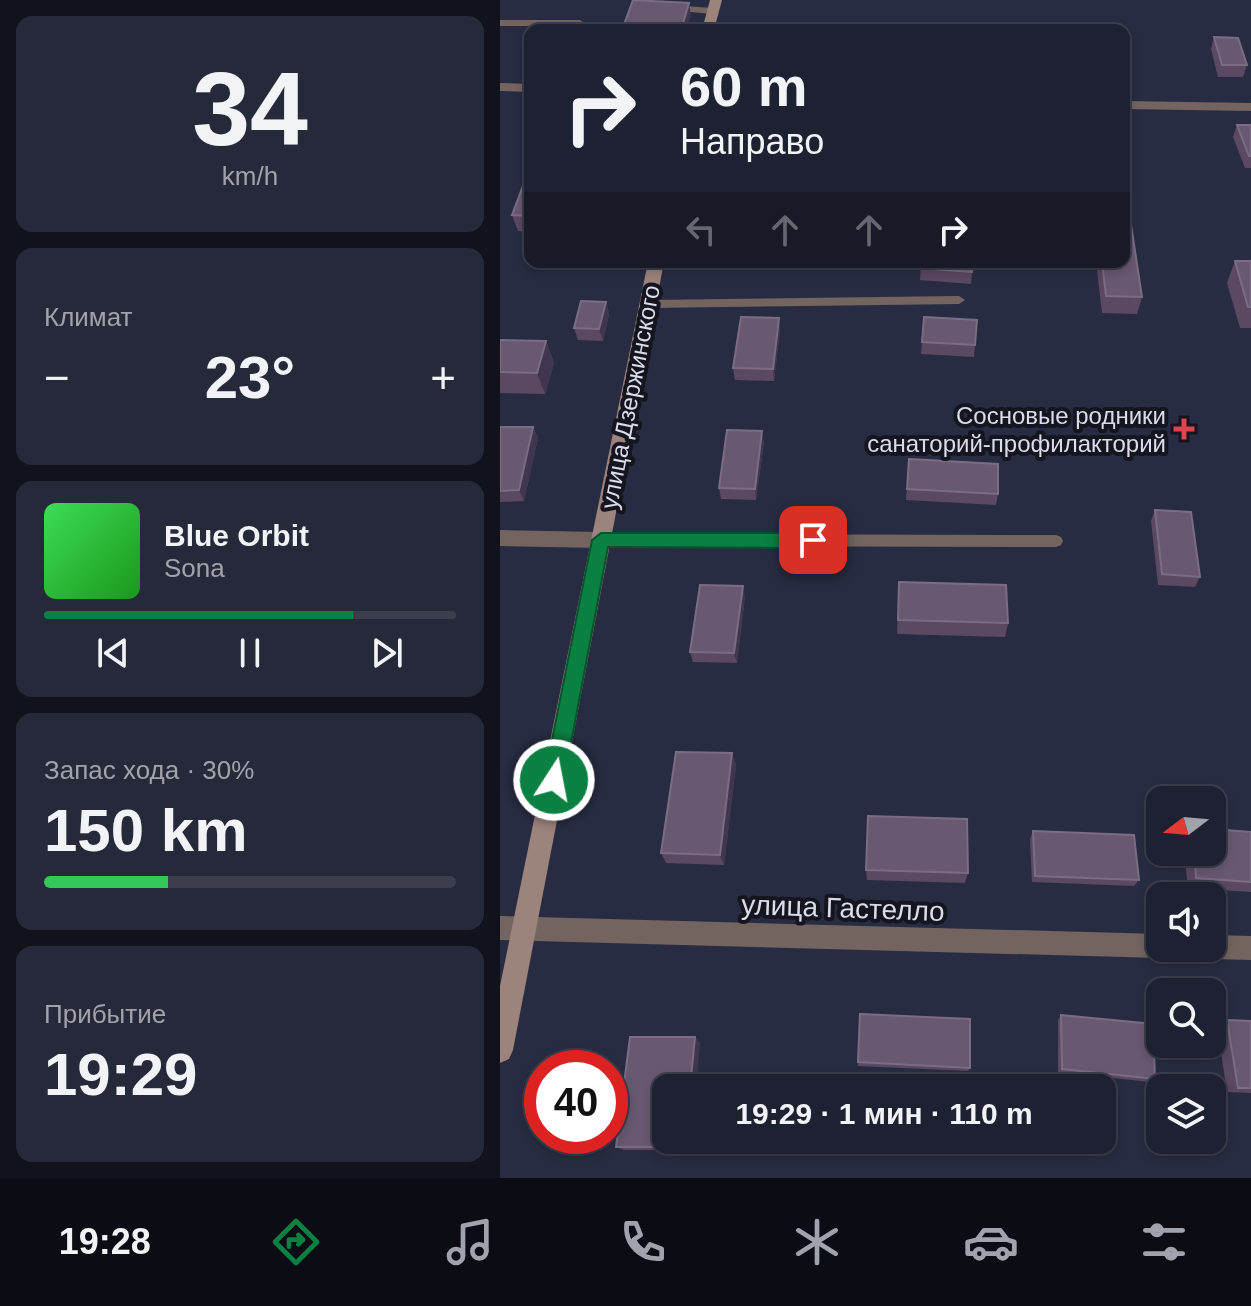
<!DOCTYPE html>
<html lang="ru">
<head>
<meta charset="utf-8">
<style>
	body { margin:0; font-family:Helvetica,sans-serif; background:#26293a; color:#f1f3f6; height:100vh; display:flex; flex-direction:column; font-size:30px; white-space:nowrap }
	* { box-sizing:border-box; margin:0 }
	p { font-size:26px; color:#a1a3ac }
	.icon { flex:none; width:44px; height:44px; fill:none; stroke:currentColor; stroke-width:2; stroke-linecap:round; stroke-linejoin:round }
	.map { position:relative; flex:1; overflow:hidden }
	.side { display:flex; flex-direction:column; gap:16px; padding:16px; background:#10121c; width:500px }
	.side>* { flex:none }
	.banner { position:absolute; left:24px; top:24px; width:606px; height:244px; border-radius:16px; box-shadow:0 4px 12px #0003,0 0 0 2px #3c3e4d; background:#1e2132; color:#f1f3f6; overflow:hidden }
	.needle { width:52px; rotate:254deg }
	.buttons { position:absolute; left:646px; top:786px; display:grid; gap:16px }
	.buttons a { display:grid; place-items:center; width:80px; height:80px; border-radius:16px; background:#1e2132; box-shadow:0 4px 12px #0003,0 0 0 2px #3c3e4d; font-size:40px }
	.speed { position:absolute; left:24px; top:1050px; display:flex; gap:16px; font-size:40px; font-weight:700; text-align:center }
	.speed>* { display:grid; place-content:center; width:104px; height:104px; border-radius:50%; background:#1e2132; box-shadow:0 4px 12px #0003,0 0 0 2px #3c3e4d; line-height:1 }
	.speed .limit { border:12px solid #d22; background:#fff; color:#111 }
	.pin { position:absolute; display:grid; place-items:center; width:68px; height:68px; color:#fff; margin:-34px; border-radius:16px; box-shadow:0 4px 12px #0006 }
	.me { position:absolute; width:88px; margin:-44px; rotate:11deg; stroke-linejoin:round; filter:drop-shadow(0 0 6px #0008) }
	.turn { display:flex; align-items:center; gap:28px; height:168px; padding:0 24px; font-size:36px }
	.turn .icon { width:104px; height:104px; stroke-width:2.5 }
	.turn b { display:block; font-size:56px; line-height:68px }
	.lanes { display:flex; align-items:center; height:76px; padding:0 24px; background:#0003; justify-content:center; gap:40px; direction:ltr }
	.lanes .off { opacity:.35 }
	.big { font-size:60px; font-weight:700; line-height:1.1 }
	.side .card { flex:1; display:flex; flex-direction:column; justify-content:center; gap:12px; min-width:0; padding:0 28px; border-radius:16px; background:#26293a }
	.side .dial { align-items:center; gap:0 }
	.dial b { font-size:104px; line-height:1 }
	.song { display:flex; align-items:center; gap:24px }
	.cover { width:96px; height:96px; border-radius:12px; background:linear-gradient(135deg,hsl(130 70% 55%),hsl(120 70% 35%)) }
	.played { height:8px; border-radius:4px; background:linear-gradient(90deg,#0b8043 75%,#3c3e4d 75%) }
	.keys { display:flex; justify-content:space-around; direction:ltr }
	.heat { display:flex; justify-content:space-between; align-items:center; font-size:44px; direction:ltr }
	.charge { height:12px; border-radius:6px; background:linear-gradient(90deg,#34c759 30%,#3c3e4d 0) }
	.trip { position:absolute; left:152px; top:1074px; width:464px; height:80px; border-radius:16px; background:#1e2132; box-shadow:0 4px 12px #0003,0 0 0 2px #3c3e4d; font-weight:700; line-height:80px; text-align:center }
	.dock { display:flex; height:128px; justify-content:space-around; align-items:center; background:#0c0d14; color:#a1a3ac }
	.dock .icon { width:56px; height:56px }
	.dock .current { color:#0b8043 }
	.dock b { font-size:36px; color:#f1f3f6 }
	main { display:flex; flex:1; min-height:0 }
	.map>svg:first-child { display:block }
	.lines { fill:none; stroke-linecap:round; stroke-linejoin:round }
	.lane { fill:#746460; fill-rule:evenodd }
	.street { fill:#746460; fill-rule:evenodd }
	.secondary { fill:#9c837c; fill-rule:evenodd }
	.wall { fill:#5b4861 }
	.shaded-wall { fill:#41364f }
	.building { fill:#685870; stroke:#7a6d83; stroke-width:2 }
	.route { fill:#0b8043; stroke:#07532c; stroke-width:2 }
	.health-dot { fill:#e0444e; stroke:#14151f; stroke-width:3 }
	.labels { text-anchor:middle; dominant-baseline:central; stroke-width:8; stroke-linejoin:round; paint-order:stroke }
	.street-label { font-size:24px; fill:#d9dcea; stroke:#14151f }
	.poi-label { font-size:24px; fill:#d9dcea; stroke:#14151f; text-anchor:end }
	.near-street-label { font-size:28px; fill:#d9dcea; stroke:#14151f }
</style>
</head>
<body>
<main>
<section class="side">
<div class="card dial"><b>34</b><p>km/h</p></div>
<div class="card"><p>Климат</p>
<div class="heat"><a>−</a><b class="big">23°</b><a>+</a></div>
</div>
<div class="card">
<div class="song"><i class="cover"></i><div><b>Blue Orbit</b><p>Sona</p></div></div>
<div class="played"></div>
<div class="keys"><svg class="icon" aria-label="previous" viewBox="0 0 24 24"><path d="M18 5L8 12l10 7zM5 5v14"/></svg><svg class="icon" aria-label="pause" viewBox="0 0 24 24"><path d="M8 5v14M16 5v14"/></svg><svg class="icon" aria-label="next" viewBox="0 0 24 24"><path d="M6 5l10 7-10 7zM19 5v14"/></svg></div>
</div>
<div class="card"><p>Запас хода · 30%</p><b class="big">150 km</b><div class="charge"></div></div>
<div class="card"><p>Прибытие</p><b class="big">19:29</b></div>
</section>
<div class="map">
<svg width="751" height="1178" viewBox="0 0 751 1178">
	<rect width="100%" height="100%" fill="#282c42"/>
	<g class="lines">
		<g class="lane">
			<path d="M172,5L212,8L216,11L212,14L169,10L168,8Z"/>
			<path d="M0,20H80L84,23L80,26H0Z"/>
			<path d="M459,296L465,300L459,304L149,308L143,304L149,300Z"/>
			<path d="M101,534L556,535L561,537L563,541L561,545L556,547L101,546L96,544L94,540L96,536Z"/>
		</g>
		<g class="street">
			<path d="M0,83L30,84V92L0,91Z"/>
			<path d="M624,101L751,103V111L624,109Z"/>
			<path d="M0,530L101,532L108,534L111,540L108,546L101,548L0,546Z"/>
			<path d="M0,916L660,934V948H672L669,955L660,958L0,940Z"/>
			<path d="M712,935L751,936V960L712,959L703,956L700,948H712Z"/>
		</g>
		<g class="secondary">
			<path d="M210,0H222L214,30H202Z"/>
			<path d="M148,262H164L13,1050L9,1059L0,1063V986Z"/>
		</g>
	</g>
	<g class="wall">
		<path d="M714,37L747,65L743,77H718L711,49Z"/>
		<path d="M737,125H751V168H745L733,137Z"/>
		<path d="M30,167V232L18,231L12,215Z"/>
		<path d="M735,261H751V328H740L727,283Z"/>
		<path d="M421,262H473L471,284L420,280Z"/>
		<path d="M596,262H624L642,297L637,314L602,313Z"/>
		<path d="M106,302L109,314L103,341L78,340L74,328Z"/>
		<path d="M424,317L475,345L474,357L421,354Z"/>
		<path d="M280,330L274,381L235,380L233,368Z"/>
		<path d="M0,340L46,341L54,363L45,394L0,393Z"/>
		<path d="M0,427H33L38,438L24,501L0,502Z"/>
		<path d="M264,442L256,500L221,499L219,488Z"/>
		<path d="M409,459L498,494L496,505L406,500Z"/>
		<path d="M655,510L700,577L695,587L658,585L651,521Z"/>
		<path d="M399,582L508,623L505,637L397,634Z"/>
		<path d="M245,596L237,663L193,662L190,652Z"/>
		<path d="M232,753L236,765L224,865L166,863L161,853Z"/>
		<path d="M533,831L639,880L634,886L532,882L530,839Z"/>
		<path d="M751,832V892L688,888L684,852H712Z"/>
		<path d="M366,870L468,873L465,883L367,880Z"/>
		<path d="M561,1015L655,1079L650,1082L558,1072V1020Z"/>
		<path d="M727,1020L751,1021V1093L727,1092L717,1026Z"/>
		<path d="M195,1037L200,1043L166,1140H192L191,1150H124L116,1147Z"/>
		<path d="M358,1062L470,1068L468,1071L358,1066Z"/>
	</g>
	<g class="shaded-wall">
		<path d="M189,3L191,15L186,30H181Z"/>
		<path d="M106,302L109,314L103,341L99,329Z"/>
		<path d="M279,318L280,330L274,381L273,369Z"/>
		<path d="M46,341L54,363L45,394L37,373Z"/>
		<path d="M33,427L38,438L24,501L19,490Z"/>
		<path d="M262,431L264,442L256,500L255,489Z"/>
		<path d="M243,586L245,596L237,663L234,653Z"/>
		<path d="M232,753L236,765L224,865L220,855Z"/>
		<path d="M195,1037L200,1043L196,1088H190Z"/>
		<path d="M186,1140H192L191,1150L185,1147Z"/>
	</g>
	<g class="building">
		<path d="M133,0L189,3L181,30H122Z"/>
		<path d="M714,37L738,38L747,65H722Z"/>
		<path d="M737,125H751V156H749Z"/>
		<path d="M30,167V216L12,215Z"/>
		<path d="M624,198H627L642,297L606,296L602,262H624Z"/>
		<path d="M735,261H751V307H748Z"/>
		<path d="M421,262H473L472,272L420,268Z"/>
		<path d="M81,301L106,302L99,329L74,328Z"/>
		<path d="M241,317L279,318L273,369L233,368Z"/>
		<path d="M424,317L477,320L475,345L422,342Z"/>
		<path d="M0,340L46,341L37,373L0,372Z"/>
		<path d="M0,427H33L19,490L0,491Z"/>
		<path d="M227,430L262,431L255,489L219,488Z"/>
		<path d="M409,459L498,464V494L407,489Z"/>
		<path d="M655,510L691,512L700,577L662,574Z"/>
		<path d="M399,582L506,585L508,623L398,620Z"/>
		<path d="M200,585L243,586L234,653L190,652Z"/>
		<path d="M176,752L232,753L220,855L161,853Z"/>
		<path d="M368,816L467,819L468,873L366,870Z"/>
		<path d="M712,829L751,832V882L696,878L694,852H712Z"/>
		<path d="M533,831L634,835L639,880L535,876Z"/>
		<path d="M360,1014L470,1019V1068L358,1062Z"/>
		<path d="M561,1015L653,1024L655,1079L562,1069Z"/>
		<path d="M727,1020L751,1021V1088H738Z"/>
		<path d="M130,1037H195L190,1088H166V1140H186L185,1147H116Z"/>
	</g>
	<path class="route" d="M101,533H313L322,540L313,548L108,547L64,780L61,786L54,789L47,786L44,780L92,540Z"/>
	<path class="health-dot" d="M680 417h8v8h8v8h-8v8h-8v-8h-8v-8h8z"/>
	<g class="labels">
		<g class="street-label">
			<text transform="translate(130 397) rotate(-79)">улица Дзержинского</text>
		</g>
		<g class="poi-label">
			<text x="666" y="415">Сосновые родники<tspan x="666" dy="28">санаторий-профилакторий</tspan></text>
		</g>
		<g class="near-street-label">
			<text transform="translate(343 908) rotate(2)">улица Гастелло</text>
		</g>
	</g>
</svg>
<div class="buttons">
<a><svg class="needle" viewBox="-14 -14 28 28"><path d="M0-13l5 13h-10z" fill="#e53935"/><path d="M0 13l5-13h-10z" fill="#a1a3ac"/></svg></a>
<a><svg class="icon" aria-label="sound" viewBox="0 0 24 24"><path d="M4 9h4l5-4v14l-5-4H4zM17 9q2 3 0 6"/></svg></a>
<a><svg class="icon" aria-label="search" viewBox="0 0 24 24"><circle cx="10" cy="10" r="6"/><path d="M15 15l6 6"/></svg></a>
<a><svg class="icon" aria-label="layers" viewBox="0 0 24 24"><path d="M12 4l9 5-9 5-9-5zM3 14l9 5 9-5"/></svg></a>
</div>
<div class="speed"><div class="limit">40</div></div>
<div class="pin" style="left:313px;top:540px;background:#d93025"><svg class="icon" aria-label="arrive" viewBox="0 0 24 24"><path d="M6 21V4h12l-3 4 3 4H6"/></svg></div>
<svg class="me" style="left:54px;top:780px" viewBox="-20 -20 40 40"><circle r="17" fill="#0b8043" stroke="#fff" stroke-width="3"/><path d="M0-11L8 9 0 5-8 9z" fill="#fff"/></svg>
<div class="trip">19:29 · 1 мин · 110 m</div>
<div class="banner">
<div class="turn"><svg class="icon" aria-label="right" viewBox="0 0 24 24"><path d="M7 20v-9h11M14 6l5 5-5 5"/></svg><div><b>60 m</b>Направо</div></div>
<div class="lanes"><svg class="icon off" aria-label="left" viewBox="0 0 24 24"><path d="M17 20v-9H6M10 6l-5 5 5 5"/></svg><svg class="icon off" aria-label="ahead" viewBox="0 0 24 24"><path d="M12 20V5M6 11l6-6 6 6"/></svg><svg class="icon off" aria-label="ahead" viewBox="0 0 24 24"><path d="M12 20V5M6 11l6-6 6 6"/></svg><svg class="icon" aria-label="right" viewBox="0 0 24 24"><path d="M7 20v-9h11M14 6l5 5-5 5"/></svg></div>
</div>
</div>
</main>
<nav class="dock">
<b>19:28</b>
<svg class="icon current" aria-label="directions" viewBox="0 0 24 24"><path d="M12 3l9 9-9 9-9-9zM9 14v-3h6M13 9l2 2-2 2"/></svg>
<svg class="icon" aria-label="music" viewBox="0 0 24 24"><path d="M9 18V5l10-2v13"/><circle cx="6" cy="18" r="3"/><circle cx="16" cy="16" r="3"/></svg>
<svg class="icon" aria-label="phone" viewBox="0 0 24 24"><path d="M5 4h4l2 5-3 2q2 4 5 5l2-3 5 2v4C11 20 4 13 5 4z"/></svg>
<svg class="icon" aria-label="climate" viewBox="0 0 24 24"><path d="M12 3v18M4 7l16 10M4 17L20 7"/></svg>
<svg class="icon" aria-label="car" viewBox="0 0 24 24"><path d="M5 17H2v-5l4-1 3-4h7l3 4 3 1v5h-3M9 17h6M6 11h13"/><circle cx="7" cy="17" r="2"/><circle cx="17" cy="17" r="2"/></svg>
<svg class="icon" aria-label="filters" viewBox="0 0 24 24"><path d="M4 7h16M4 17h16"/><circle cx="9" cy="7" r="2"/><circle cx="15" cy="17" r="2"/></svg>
</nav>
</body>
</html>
